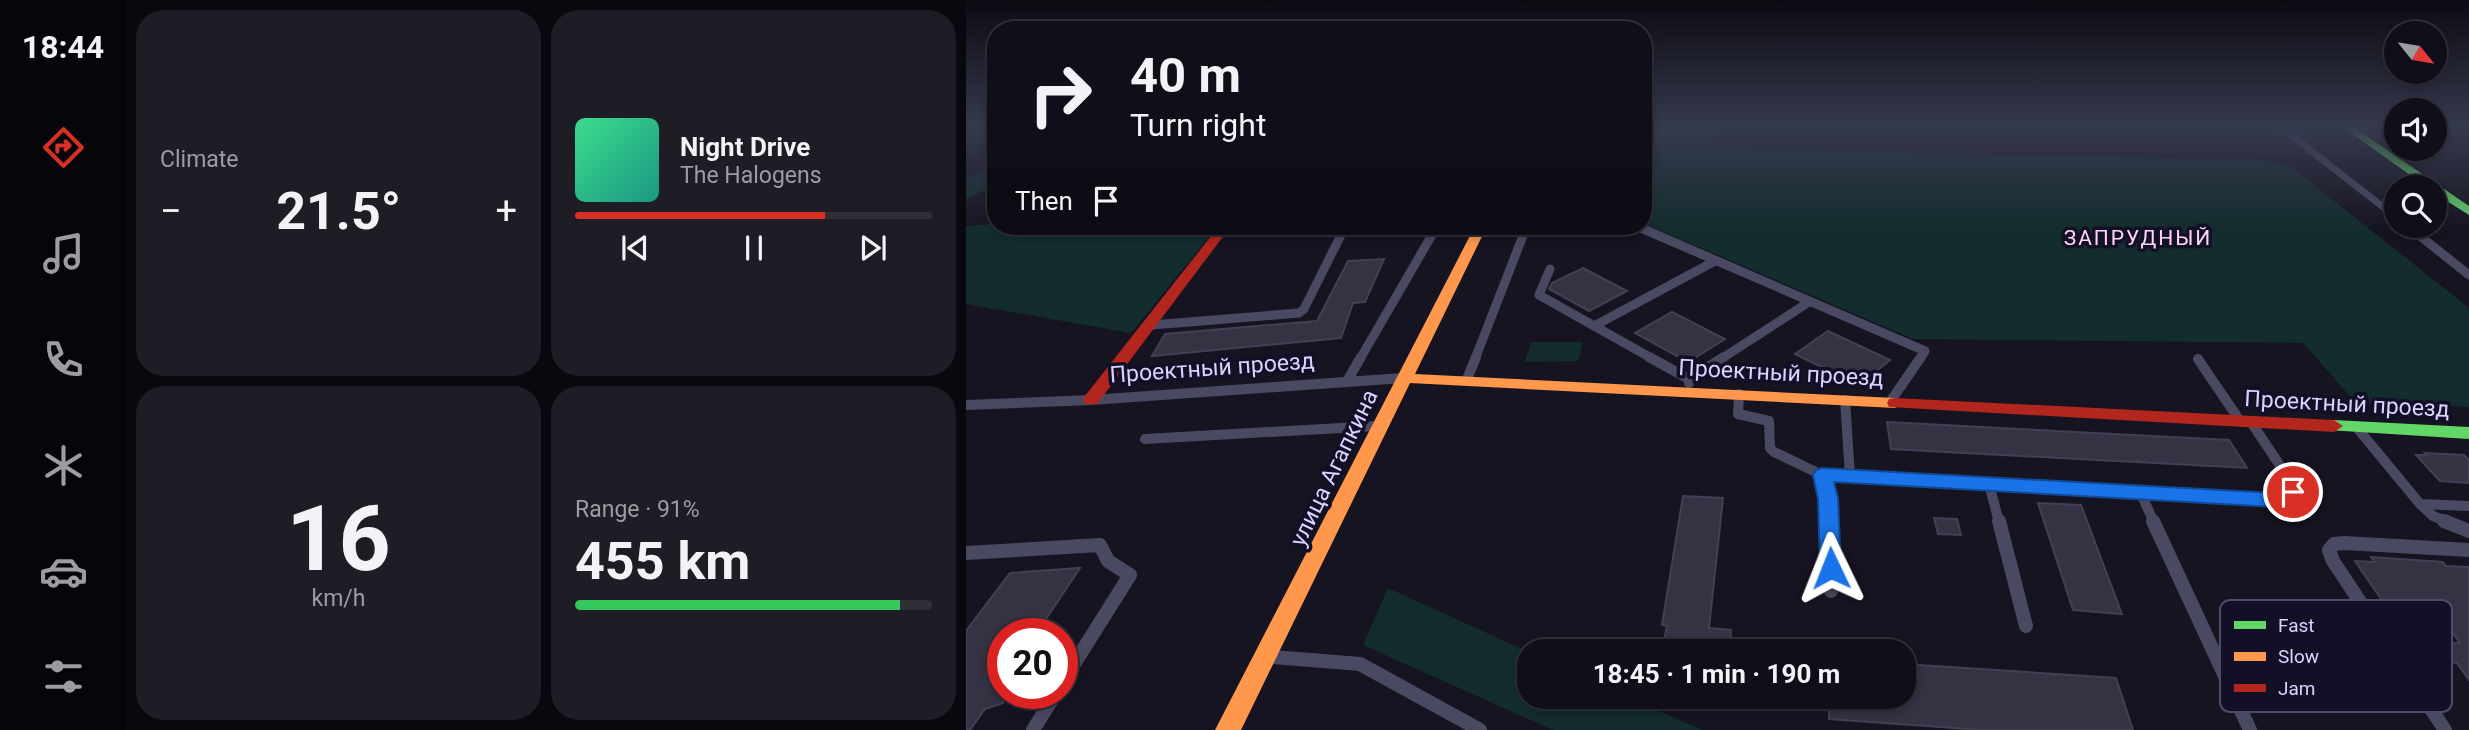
<!DOCTYPE html>
<html lang="en">
<head>
<meta charset="utf-8">
<style>
	body { margin:0; font-family:Roboto,sans-serif; background:#1e1d26; color:#f1f3f6; height:100vh; display:flex; flex-direction:column; font-size:26px; white-space:nowrap }
	* { box-sizing:border-box; margin:0 }
	p { font-size:23px; color:#9c9ca2 }
	.icon { flex:none; width:38px; height:38px; fill:none; stroke:currentColor; stroke-width:2; stroke-linecap:round; stroke-linejoin:round }
	.map { position:relative; flex:1; overflow:hidden }
	.panel { display:flex; flex-direction:column; gap:10px; padding:10px; background:#09080e; width:840px }
	.panel>* { flex:none }
	.top-card { position:absolute; left:21px; top:21px; width:665px; height:214px; border-radius:28px; box-shadow:0 4px 10px #0003,0 0 0 2px #302f38; background:#100f19; color:#f1f3f6; overflow:hidden }
	.needle { width:46px; rotate:120deg }
	.tools { position:absolute; left:1418px; top:21px; display:grid; gap:14px }
	.tools a { display:grid; place-items:center; width:63px; height:63px; border-radius:50%; background:#100f19; box-shadow:0 4px 10px #0003,0 0 0 2px #302f38; font-size:35px }
	.speed { position:absolute; left:21px; top:618px; display:flex; gap:14px; font-size:35px; font-weight:700; text-align:center }
	.speed>* { display:grid; place-content:center; width:91px; height:91px; border-radius:50%; background:#100f19; box-shadow:0 4px 10px #0003,0 0 0 2px #302f38; line-height:1 }
	.speed .limit { border:10px solid #d22; background:#fff; color:#111 }
	.pin { position:absolute; display:grid; place-items:center; width:60px; height:60px; color:#fff; margin:-30px; border:4px solid #fff; border-radius:50%; box-shadow:0 2px 7px #0007 }
	.me { position:absolute; width:77px; margin:-38px; rotate:358deg; stroke-linejoin:round; filter:drop-shadow(0 0 5px #0008) }
	.turn { display:flex; align-items:center; gap:24px; height:147px; padding:0 28px; font-size:32px }
	.turn .icon { width:91px; height:91px; stroke-width:2.5 }
	.turn b { display:block; font-size:49px; line-height:60px }
	.then { display:flex; align-items:center; height:66px; padding:0 28px; background:#0003; gap:14px; font-size:26px }
	.big { font-size:52px; font-weight:700; line-height:1.1 }
	.panel .widget { flex:1; display:flex; flex-direction:column; justify-content:center; gap:10px; min-width:0; padding:0 24px; border-radius:28px; background:#1e1d26 }
	.panel .dial { align-items:center; gap:0 }
	.dial b { font-size:91px; line-height:1 }
	.song { display:flex; align-items:center; gap:21px }
	.cover { width:84px; height:84px; border-radius:10px; background:linear-gradient(135deg,hsl(150 70% 55%),hsl(170 70% 35%)) }
	.played { height:7px; border-radius:4px; background:linear-gradient(90deg,#d93025 70%,#302f38 70%) }
	.keys { display:flex; justify-content:space-around; direction:ltr }
	.heat { display:flex; justify-content:space-between; align-items:center; font-size:38px; direction:ltr }
	.charge { height:10px; border-radius:5px; background:linear-gradient(90deg,#34c759 91%,#302f38 0) }
	.panel .tiles { flex:1; display:grid; gap:10px; grid-template-columns:repeat(2,1fr) }
	.trip { position:absolute; left:551px; top:639px; width:399px; height:70px; border-radius:28px; background:#100f19; box-shadow:0 4px 10px #0003,0 0 0 2px #302f38; font-weight:700; line-height:70px; text-align:center }
	main { display:flex; flex:1; min-height:0 }
	.menu { display:flex; flex-direction:column; width:126px; justify-content:space-around; align-items:center; background:#06060a; color:#9c9ca2 }
	.menu .icon { width:49px; height:49px }
	.menu .active { color:#d93025 }
	.menu b { font-size:32px; color:#f1f3f6 }
	.map>svg:first-child { display:block }
	.green { fill:#132c2d }
	.building { fill:#343243; stroke:#433f54; stroke-width:2 }
	.lines { fill:none; stroke-linecap:round; stroke-linejoin:round }
	.lane-far3 { stroke:#4a4962; stroke-width:7 }
	.lane-far2 { stroke:#4a4962; stroke-width:9 }
	.lane-far1 { stroke:#4a4962; stroke-width:10 }
	.lane { stroke:#4a4962; stroke-width:14 }
	.fast { fill:#63d668; fill-rule:evenodd }
	.slow { fill:#ff974d; fill-rule:evenodd }
	.jam { fill:#b3261e; fill-rule:evenodd }
	.route { fill:#1a73e8; stroke:#114b97; stroke-width:2 }
	.labels { text-anchor:middle; dominant-baseline:central; stroke-width:7; stroke-linejoin:round; paint-order:stroke }
	.far-quarter-label { font-size:21px; letter-spacing:2px; fill:#ffd6f0; stroke:#130f26 }
	.street-label { font-size:23px; fill:#d9d4ff; stroke:#130f26 }
	.key { fill:#130f26; stroke:#4e4a67; stroke-width:2 }
	.key-label { font-size:19px; fill:#d9d4ff }
</style>
</head>
<body>
<main>
<nav class="menu">
<b>18:44</b>
<svg class="icon active" aria-label="directions" viewBox="0 0 24 24"><path d="M12 3l9 9-9 9-9-9zM9 14v-3h6M13 9l2 2-2 2"/></svg>
<svg class="icon" aria-label="music" viewBox="0 0 24 24"><path d="M9 18V5l10-2v13"/><circle cx="6" cy="18" r="3"/><circle cx="16" cy="16" r="3"/></svg>
<svg class="icon" aria-label="phone" viewBox="0 0 24 24"><path d="M5 4h4l2 5-3 2q2 4 5 5l2-3 5 2v4C11 20 4 13 5 4z"/></svg>
<svg class="icon" aria-label="climate" viewBox="0 0 24 24"><path d="M12 3v18M4 7l16 10M4 17L20 7"/></svg>
<svg class="icon" aria-label="car" viewBox="0 0 24 24"><path d="M5 17H2v-5l4-1 3-4h7l3 4 3 1v5h-3M9 17h6M6 11h13"/><circle cx="7" cy="17" r="2"/><circle cx="17" cy="17" r="2"/></svg>
<svg class="icon" aria-label="filters" viewBox="0 0 24 24"><path d="M4 7h16M4 17h16"/><circle cx="9" cy="7" r="2"/><circle cx="15" cy="17" r="2"/></svg>
</nav>
<section class="panel">
<div class="tiles">
<div class="widget"><p>Climate</p>
<div class="heat"><a>−</a><b class="big">21.5°</b><a>+</a></div>
</div>
<div class="widget">
<div class="song"><i class="cover"></i><div><b>Night Drive</b><p>The Halogens</p></div></div>
<div class="played"></div>
<div class="keys"><svg class="icon" aria-label="previous" viewBox="0 0 24 24"><path d="M18 5L8 12l10 7zM5 5v14"/></svg><svg class="icon" aria-label="pause" viewBox="0 0 24 24"><path d="M8 5v14M16 5v14"/></svg><svg class="icon" aria-label="next" viewBox="0 0 24 24"><path d="M6 5l10 7-10 7zM19 5v14"/></svg></div>
</div>
<div class="widget dial"><b>16</b><p>km/h</p></div>
<div class="widget"><p>Range · 91%</p><b class="big">455 km</b><div class="charge"></div></div>
</div>
</section>
<div class="map">
<svg width="1503" height="730" viewBox="0 0 1503 730">
	<rect width="100%" height="100%" fill="#161421"/>
	<g class="green">
		<path d="M677,128H751L747,146L749,148L1296,160L1324,166L1503,308V407L1390,403L1337,343L947,339L677,223Z"/>
		<path d="M30,165V184L0,199V179Z"/>
		<path d="M30,224V226H252L165,333L0,304V226Z"/>
		<path d="M565,342H617L612,361L559,362Z"/>
		<path d="M422,588L563,652L564,696L662,697L736,730H587L397,645Z"/>
	</g>
	<g class="building">
		<path d="M418,259L399,302L387,303L375,338L186,356L199,334L351,321L382,261Z"/>
		<path d="M617,268L661,291L623,311L583,289L586,283Z"/>
		<path d="M706,312L759,339L722,362L669,333Z"/>
		<path d="M862,331L924,360L893,385L829,354Z"/>
		<path d="M921,422L1263,440L1281,468L925,449Z"/>
		<path d="M1459,453L1498,455L1503,460V483L1474,481L1450,455H1461Z"/>
		<path d="M717,496L757,498L743,628L765,630L764,651H696L701,626L696,625Z"/>
		<path d="M1072,503L1115,505L1156,614L1107,610Z"/>
		<path d="M968,518L991,519L995,535L972,534Z"/>
		<path d="M1405,557L1477,562L1480,566L1503,567V680L1491,663L1484,662L1469,642L1494,643L1473,615L1424,612L1389,561L1409,562Z"/>
		<path d="M114,568L70,634H37V703L19,709L4,730H0V631L44,573Z"/>
		<path d="M938,664L1150,678L1167,730H1015L863,719V696H938Z"/>
	</g>
	<g class="lines">
		<g class="lane-far3">
			<path d="M1316,128L1430,217"/>
			<path d="M360,226L369,230"/>
			<path d="M669,226L679,230"/>
			<path d="M1441,226L1446,230"/>
			<path d="M56,229L59,226"/>
			<path d="M469,230L471,226"/>
			<path d="M559,230L561,226"/>
		</g>
		<g class="lane-far2">
			<path d="M675,228L959,351L954,359"/>
			<path d="M1444,228L1503,275"/>
			<path d="M584,269L573,295L687,359"/>
			<path d="M186,325L333,313L338,309L376,233L365,228"/>
			<path d="M628,326L749,261"/>
			<path d="M394,359L470,228"/>
			<path d="M509,359L560,228"/>
			<path d="M755,359L843,302"/>
		</g>
		<g class="lane-far1">
			<path d="M683,357L723,379"/>
			<path d="M1232,359L1274,421"/>
			<path d="M501,379L510,357"/>
			<path d="M381,381L395,357"/>
			<path d="M723,383V379L758,357"/>
			<path d="M773,394L772,414L803,421L804,448L808,452L856,475L1309,500L1322,498L1327,492L1325,482L1285,422"/>
			<path d="M879,400L884,476"/>
			<path d="M924,402L955,357"/>
			<path d="M0,405L125,400L437,378"/>
			<path d="M1392,429L1454,504L1503,506"/>
			<path d="M179,439L410,426"/>
			<path d="M856,475L862,499L863,522"/>
			<path d="M1023,484L1033,522"/>
			<path d="M1174,492L1188,522"/>
			<path d="M1454,504L1467,516L1482,522"/>
		</g>
		<g class="lane">
			<path d="M863,521L865,591"/>
			<path d="M1033,521L1060,626"/>
			<path d="M1187,521L1284,730"/>
			<path d="M1478,521L1503,531"/>
			<path d="M0,553L134,545L142,561L164,575L96,683"/>
			<path d="M307,657L394,664L514,730"/>
			<path d="M67,730L90,693"/>
			<path d="M1479,730L1367,561L1363,550L1368,544L1378,543L1503,550"/>
		</g>
		<g class="fast">
			<path d="M1378,128H1389L1503,206V215L1468,193V187H1461Z"/>
			<path d="M1368,420L1503,427V439L1362,430L1359,426Z"/>
		</g>
		<path class="slow" d="M509,226H521L449,374L929,398L937,403L929,408L444,383L275,730H249Z"/>
		<g class="jam">
			<path d="M253,226H265L131,404H119L117,400L119,396Z"/>
			<path d="M929,398L1368,420L1377,426L1368,432L923,407L921,403L923,399Z"/>
		</g>
	</g>
	<linearGradient id="sky" x2="0" y2="1"><stop stop-color="#0c0b12"/><stop offset="0.55" stop-color="#363a4e"/><stop offset="1" stop-color="#363a4e" stop-opacity="0"/></linearGradient>
	<rect width="1503" height="231" fill="url(#sky)"/>
	<path class="route" d="M856,468L1309,493L1327,485L1334,487L1337,492L1328,503L1309,507L868,482L872,499L875,568L872,574L865,577L857,574L854,568L852,499L847,475L850,470Z"/>
	<g class="labels">
		<g class="far-quarter-label">
			<text x="1172" y="238">ЗАПРУДНЫЙ</text>
		</g>
		<g class="street-label">
			<text transform="translate(246 368) rotate(-4)">Проектный проезд</text>
			<text transform="translate(815 373) rotate(3)">Проектный проезд</text>
			<text transform="translate(1381 404) rotate(3)">Проектный проезд</text>
			<text transform="translate(368 468) rotate(-64)">улица Агапкина</text>
		</g>
	</g>
	<rect x="1254" y="600" width="232" height="112" rx="10" class="key"/>
	<rect x="1268" y="621" width="32" height="8" fill="#63d668"/>
	<rect x="1268" y="652" width="32" height="9" fill="#ff974d"/>
	<rect x="1268" y="684" width="32" height="8" fill="#b3261e"/>
	<g class="key-label">
		<text x="1312" y="632">Fast</text>
		<text x="1312" y="663">Slow</text>
		<text x="1312" y="695">Jam</text>
	</g>
</svg>
<div class="tools">
<a><svg class="needle" viewBox="-14 -14 28 28"><path d="M0-13l5 13h-10z" fill="#e53935"/><path d="M0 13l5-13h-10z" fill="#9c9ca2"/></svg></a>
<a><svg class="icon" aria-label="sound" viewBox="0 0 24 24"><path d="M4 9h4l5-4v14l-5-4H4zM17 9q2 3 0 6"/></svg></a>
<a><svg class="icon" aria-label="search" viewBox="0 0 24 24"><circle cx="10" cy="10" r="6"/><path d="M15 15l6 6"/></svg></a>
</div>
<div class="speed"><div class="limit">20</div></div>
<div class="pin" style="left:1327px;top:492px;background:#d93025"><svg class="icon" aria-label="arrive" viewBox="0 0 24 24"><path d="M6 21V4h12l-3 4 3 4H6"/></svg></div>
<svg class="me" style="left:865px;top:568px" viewBox="-20 -20 40 40"><path d="M0-17L14 15 0 8-14 15z" fill="#1a73e8" stroke="#fff" stroke-width="4"/></svg>
<div class="trip">18:45 · 1 min · 190 m</div>
<div class="top-card">
<div class="turn"><svg class="icon" aria-label="right" viewBox="0 0 24 24"><path d="M7 20v-9h11M14 6l5 5-5 5"/></svg><div><b>40 m</b>Turn right</div></div>
<div class="then">Then<svg class="icon" aria-label="arrive" viewBox="0 0 24 24"><path d="M6 21V4h12l-3 4 3 4H6"/></svg></div>
</div>
</div>
</main>
</body>
</html>
